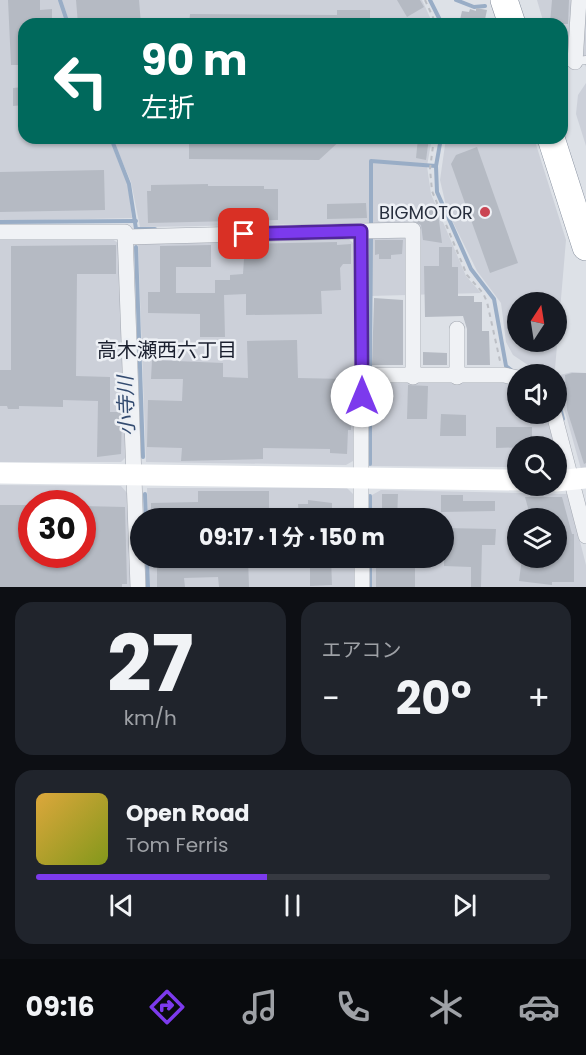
<!DOCTYPE html>
<html lang="ja">
<head>
<meta charset="utf-8">
<style>
	body { margin:0; font-family:Poppins,"Noto Sans JP",sans-serif; background:#20242c; color:#f1f3f6; height:100vh; display:flex; flex-direction:column; font-size:22px; white-space:nowrap }
	* { box-sizing:border-box; margin:0 }
	p { font-size:20px; color:#9ea1a6 }
	.icon { flex:none; width:33px; height:33px; fill:none; stroke:currentColor; stroke-width:2; stroke-linecap:round; stroke-linejoin:round }
	.map { position:relative; height:587px; overflow:hidden }
	.details { display:flex; flex-direction:column; gap:15px; padding:15px; background:#0d0f14; flex:1 }
	.details>* { flex:none }
	.top-card { position:absolute; left:18px; top:18px; width:550px; height:126px; border-radius:18px; box-shadow:0 2px 4px #0004; background:#00695c; color:#fff; overflow:hidden }
	.needle { width:39px; rotate:12deg }
	.fabs { position:absolute; left:507px; top:292px; display:grid; gap:12px }
	.fabs a { display:grid; place-items:center; width:60px; height:60px; border-radius:50%; background:#171b24; box-shadow:0 2px 4px #0004; font-size:30px }
	.speed { position:absolute; left:18px; top:490px; display:flex; gap:12px; font-size:30px; font-weight:700; text-align:center }
	.speed>* { display:grid; place-content:center; width:78px; height:78px; border-radius:50%; background:#171b24; box-shadow:0 2px 4px #0004; line-height:1 }
	.speed .limit { border:9px solid #d22; background:#fff; color:#111 }
	.pin { position:absolute; display:grid; place-items:center; width:51px; height:51px; color:#fff; margin:-26px; border-radius:12px; box-shadow:0 3px 9px #0006 }
	.me { position:absolute; width:66px; margin:-33px; rotate:0deg; stroke-linejoin:round; filter:drop-shadow(0 0 4px #0008) }
	.turn { display:flex; align-items:center; gap:21px; height:126px; padding:0 24px; font-size:27px }
	.turn .icon { width:78px; height:78px; stroke-width:2.5 }
	.turn b { display:block; font-size:42px; line-height:51px }
	.big { font-size:45px; font-weight:700; line-height:1.1 }
	.details .tile { flex:1; display:flex; flex-direction:column; justify-content:center; gap:9px; min-width:0; padding:0 21px; border-radius:18px; background:#20242c }
	.details .dial { align-items:center; gap:0 }
	.dial b { font-size:78px; line-height:1 }
	.song { display:flex; align-items:center; gap:18px }
	.cover { width:72px; height:72px; border-radius:9px; background:linear-gradient(135deg,hsl(40 70% 55%),hsl(70 70% 35%)) }
	.played { height:6px; border-radius:3px; background:linear-gradient(90deg,#7c3aed 45%,#363941 45%) }
	.keys { display:flex; justify-content:space-around; direction:ltr }
	.heat { display:flex; justify-content:space-between; align-items:center; font-size:33px; direction:ltr }
	.details .tiles { flex:1; display:grid; gap:15px; grid-template-columns:1fr 1fr }
	.tile:last-child { grid-column:span 2 }
	.trip { position:absolute; left:130px; top:508px; width:324px; height:60px; border-radius:30px; background:#171b24; box-shadow:0 2px 4px #0004; font-weight:700; line-height:60px; text-align:center }
	.tabs { display:flex; height:96px; justify-content:space-around; align-items:center; background:#090b0e; color:#9ea1a6 }
	.tabs .icon { width:42px; height:42px }
	.tabs .current { color:#7c3aed }
	.tabs b { font-size:27px; color:#f1f3f6 }
	.map>svg:first-child { display:block }
	.built { fill:#ccd0d9; fill-rule:evenodd }
	.lines { fill:none; stroke-linecap:round; stroke-linejoin:round }
	.stream { stroke:#99adc6; stroke-width:4 }
	.building { fill:#b5bac3 }
	.lane-casing { stroke:#a3a8b1; stroke-width:9 }
	.street-casing { stroke:#a3a8b1; stroke-width:16 }
	.highway-casing { stroke:#858e9d; stroke-width:28 }
	.path { stroke:#bcbfc5; stroke-width:2; stroke-dasharray:4.5 4.5; stroke-linecap:butt }
	.lane { stroke:#f0f2f5; stroke-width:8 }
	.street { stroke:#f0f2f5; stroke-width:15 }
	.secondary { stroke:#fff; stroke-width:21 }
	.highway { stroke:#fff; stroke-width:27 }
	.route-casing { stroke:#51269a; stroke-width:15 }
	.route { stroke:#7c3aed; stroke-width:10 }
	.poi-dot { fill:#ca4553; stroke:#edf0f5; stroke-width:2 }
	.labels { text-anchor:middle; dominant-baseline:central; stroke-width:5; stroke-linejoin:round; paint-order:stroke }
	.poi-label { font-size:18px; fill:#272e3d; stroke:#edf0f5; text-anchor:end }
	.neighbourhood-label { font-size:20px; fill:#1a1f2e; stroke:#edf0f5 }
	.water-label { font-size:20px; font-style:italic; fill:#334b70; stroke:#edf0f5 }
</style>
</head>
<body>
<div class="map">
<svg width="586" height="587" viewBox="0 0 586 587">
	<rect width="100%" height="100%" fill="#dde1e7"/>
	<g class="built">
		<path d="M0,0H59L67,24H24V138H109L128,185L132,218L0,221Z"/>
		<path d="M62,0H422L433,24H70Z"/>
		<path d="M537,0H586V67L580,53L563,41L562,24H544Z"/>
		<path d="M586,83V146L576,114L578,95Z"/>
		<path d="M112,138H432L427,166L431,194L466,276L481,293L370,296V223L140,227L131,182Z"/>
		<path d="M446,138H534L566,240L555,369L528,365L513,355L506,342L501,303L477,271L447,210L440,180ZM518,303H556V342H518Z"/>
		<path d="M348,238L356,246L353,461L346,465L146,462L138,243Z"/>
		<path d="M112,239L121,245L126,457L121,462H0V240Z"/>
		<path d="M572,372L586,373V468L581,469L557,383L560,375Z"/>
		<path d="M372,381H517L518,414H550L562,468L557,467L556,447H518L517,467L371,466Z"/>
		<path d="M0,485L121,486L127,493L131,587H0ZM32,504H82V555H32Z"/>
		<path d="M147,488H347L353,494L354,519H148Z"/>
		<path d="M381,490L568,494L586,565V587H372V558H444V519H372V495ZM518,519H556V558H518Z"/>
		<path d="M149,558H354V587H150Z"/>
	</g>
	<g class="lines">
		<g class="stream">
			<path d="M60,0L68,24"/>
			<path d="M430,0L442,24"/>
			<path d="M456,0L474,7L485,6"/>
			<path d="M111,138L129,184L136,229H155"/>
			<path d="M441,138L436,166L437,192L471,269L494,299L506,366L511,370"/>
			<path d="M0,222L136,221"/>
			<path d="M371,228V161L436,166"/>
			<path d="M136,247L143,457"/>
			<path d="M370,372L371,235"/>
			<path d="M518,372L547,375"/>
			<path d="M556,393L563,419"/>
			<path d="M370,464V379"/>
			<path d="M145,494L146,519"/>
			<path d="M370,496V519"/>
			<path d="M147,558L148,587"/>
			<path d="M370,558V587"/>
		</g>
	</g>
	<g class="building">
		<path d="M8,0H40V10L52,9V24H24V65H11Z"/>
		<path d="M76,0H139L141,24H78Z"/>
		<path d="M397,0H420L424,7L407,17Z"/>
		<path d="M552,0H569L568,24H550Z"/>
		<path d="M476,8L487,10L484,24H459L462,11L469,12L470,9L476,11Z"/>
		<path d="M337,10H370V24H189L190,14L337,15Z"/>
		<path d="M24,87V105L13,106V88Z"/>
		<path d="M189,138H343L319,160L189,159Z"/>
		<path d="M418,138H429L426,160L416,158Z"/>
		<path d="M477,147L518,263L490,273L451,164L456,155Z"/>
		<path d="M104,170L105,210L0,212V172Z"/>
		<path d="M208,184V186H264V189H278V220L148,223L147,191H151V185Z"/>
		<path d="M366,203L367,218L327,219V204Z"/>
		<path d="M420,209H433L434,213H438L442,243L423,240L421,225L411,220L410,212L420,211Z"/>
		<path d="M375,240H403L402,254L391,255V259H379V254L375,255Z"/>
		<path d="M337,242V245L351,244V264H343L340,268L341,290L321,291L322,314L246,315V294L224,295L225,337H200V314L148,313V292H160V246L211,245V267H176V293H215V280H230V275L243,274L245,244Z"/>
		<path d="M116,245V274H77L76,376L110,377V412H122L121,454L97,457L98,401L63,400V407L19,406V409H8L7,406H0V370H11V246Z"/>
		<path d="M439,247H452V267H458V296H474V302H482V331H489L490,365H467V329L463,316L425,317L424,266H439Z"/>
		<path d="M374,298L403,300V365H372Z"/>
		<path d="M297,340L298,378L346,379V384H350L351,430H348L347,454L330,453V449L263,448V459L181,461L182,448L147,447L148,400L182,401L183,379H151L152,360L223,363V377L248,378L247,341Z"/>
		<path d="M423,352L447,353V365H423Z"/>
		<path d="M572,373H586V463L584,464L567,410L565,375Z"/>
		<path d="M408,385L428,386L427,419H407Z"/>
		<path d="M441,414L466,415V436H440Z"/>
		<path d="M496,427H532V447L496,448Z"/>
		<path d="M198,491H269V509L247,510L248,519H151V503L198,502Z"/>
		<path d="M382,494H398L397,519H382Z"/>
		<path d="M441,495H463V501H495V511L441,512Z"/>
		<path d="M525,497H562L572,534H574V582H552V585L519,581L522,558H556V519H531Z"/>
		<path d="M308,500L332,503V519H299L298,504H308Z"/>
		<path d="M0,505H32V555H82V506L125,507L127,584H122V587H0Z"/>
		<path d="M444,528L496,529L495,545H482L481,587H471V567L444,566Z"/>
		<path d="M157,558H248L249,587H219L218,577L184,578L185,587H157Z"/>
		<path d="M310,558H331L332,585L310,586Z"/>
		<rect x="376" y="558" width="39" height="29"/>
	</g>
	<g class="lines">
		<g class="lane-casing">
			<path id="lane" d="M562,63L586,60"/>
		</g>
		<g class="street-casing">
			<g id="street">
				<path d="M575,62L579,0"/>
				<path d="M361,231L413,230V377"/>
				<path d="M0,232H125L138,587"/>
				<path d="M126,237L361,231V519"/>
				<path d="M457,329V377"/>
				<path d="M362,375H504L518,378"/>
				<path d="M554,414L586,536"/>
				<path d="M362,558V587"/>
			</g>
		</g>
		<g class="highway-casing">
			<g id="highway">
				<path d="M504,0L512,24"/>
				<path d="M551,138L586,247"/>
			</g>
		</g>
		<g class="path">
			<path d="M425,0L436,24"/>
			<path d="M434,138L430,169L432,191L467,275L483,293L487,302L500,361"/>
		</g>
		<use href="#lane" class="lane"/>
		<use href="#street" class="street"/>
		<g class="secondary">
			<path d="M0,473L518,480"/>
			<path d="M556,481L586,478"/>
		</g>
		<use href="#highway" class="highway"/>
	</g>
	<g class="lines">
		<g class="route-casing">
			<path id="route" d="M244,234L361,231L362,396"/>
		</g>
		<use href="#route" class="route"/>
	</g>
	<circle class="poi-dot" cx="485" cy="212" r="6"/>
	<g class="labels">
		<g class="poi-label">
			<text x="473" y="212">BIGMOTOR</text>
		</g>
		<g class="neighbourhood-label">
			<text x="167" y="350">高木瀬西六丁目</text>
		</g>
		<g class="water-label">
			<text transform="translate(126 406) rotate(-92)">小寺川</text>
		</g>
	</g>
</svg>
<div class="fabs">
<a><svg class="needle" viewBox="-14 -14 28 28"><path d="M0-13l5 13h-10z" fill="#e53935"/><path d="M0 13l5-13h-10z" fill="#9ea1a6"/></svg></a>
<a><svg class="icon" aria-label="sound" viewBox="0 0 24 24"><path d="M4 9h4l5-4v14l-5-4H4zM17 9q2 3 0 6"/></svg></a>
<a><svg class="icon" aria-label="search" viewBox="0 0 24 24"><circle cx="10" cy="10" r="6"/><path d="M15 15l6 6"/></svg></a>
<a><svg class="icon" aria-label="layers" viewBox="0 0 24 24"><path d="M12 4l9 5-9 5-9-5zM3 14l9 5 9-5"/></svg></a>
</div>
<div class="speed"><div class="limit">30</div></div>
<div class="pin" style="left:244px;top:234px;background:#d93025"><svg class="icon" aria-label="arrive" viewBox="0 0 24 24"><path d="M6 21V4h12l-3 4 3 4H6"/></svg></div>
<svg class="me" style="left:362px;top:396px" viewBox="-20 -20 40 40"><circle r="19" fill="#fff"/><path d="M0-13L10 11 0 6-10 11z" fill="#7c3aed"/></svg>
<div class="trip">09:17 · 1 分 · 150 m</div>
<div class="top-card">
<div class="turn"><svg class="icon" aria-label="left" viewBox="0 0 24 24"><path d="M17 20v-9H6M10 6l-5 5 5 5"/></svg><div><b>90 m</b>左折</div></div>
</div>
</div>
<section class="details">
<div class="tiles">
<div class="tile dial"><b>27</b><p>km/h</p></div>
<div class="tile"><p>エアコン</p>
<div class="heat"><a>−</a><b class="big">20°</b><a>+</a></div>
</div>
<div class="tile">
<div class="song"><i class="cover"></i><div><b>Open Road</b><p>Tom Ferris</p></div></div>
<div class="played"></div>
<div class="keys"><svg class="icon" aria-label="previous" viewBox="0 0 24 24"><path d="M18 5L8 12l10 7zM5 5v14"/></svg><svg class="icon" aria-label="pause" viewBox="0 0 24 24"><path d="M8 5v14M16 5v14"/></svg><svg class="icon" aria-label="next" viewBox="0 0 24 24"><path d="M6 5l10 7-10 7zM19 5v14"/></svg></div>
</div>
</div>
</section>
<nav class="tabs">
<b>09:16</b>
<svg class="icon current" aria-label="directions" viewBox="0 0 24 24"><path d="M12 3l9 9-9 9-9-9zM9 14v-3h6M13 9l2 2-2 2"/></svg>
<svg class="icon" aria-label="music" viewBox="0 0 24 24"><path d="M9 18V5l10-2v13"/><circle cx="6" cy="18" r="3"/><circle cx="16" cy="16" r="3"/></svg>
<svg class="icon" aria-label="phone" viewBox="0 0 24 24"><path d="M5 4h4l2 5-3 2q2 4 5 5l2-3 5 2v4C11 20 4 13 5 4z"/></svg>
<svg class="icon" aria-label="climate" viewBox="0 0 24 24"><path d="M12 3v18M4 7l16 10M4 17L20 7"/></svg>
<svg class="icon" aria-label="car" viewBox="0 0 24 24"><path d="M5 17H2v-5l4-1 3-4h7l3 4 3 1v5h-3M9 17h6M6 11h13"/><circle cx="7" cy="17" r="2"/><circle cx="17" cy="17" r="2"/></svg>
</nav>
</body>
</html>
